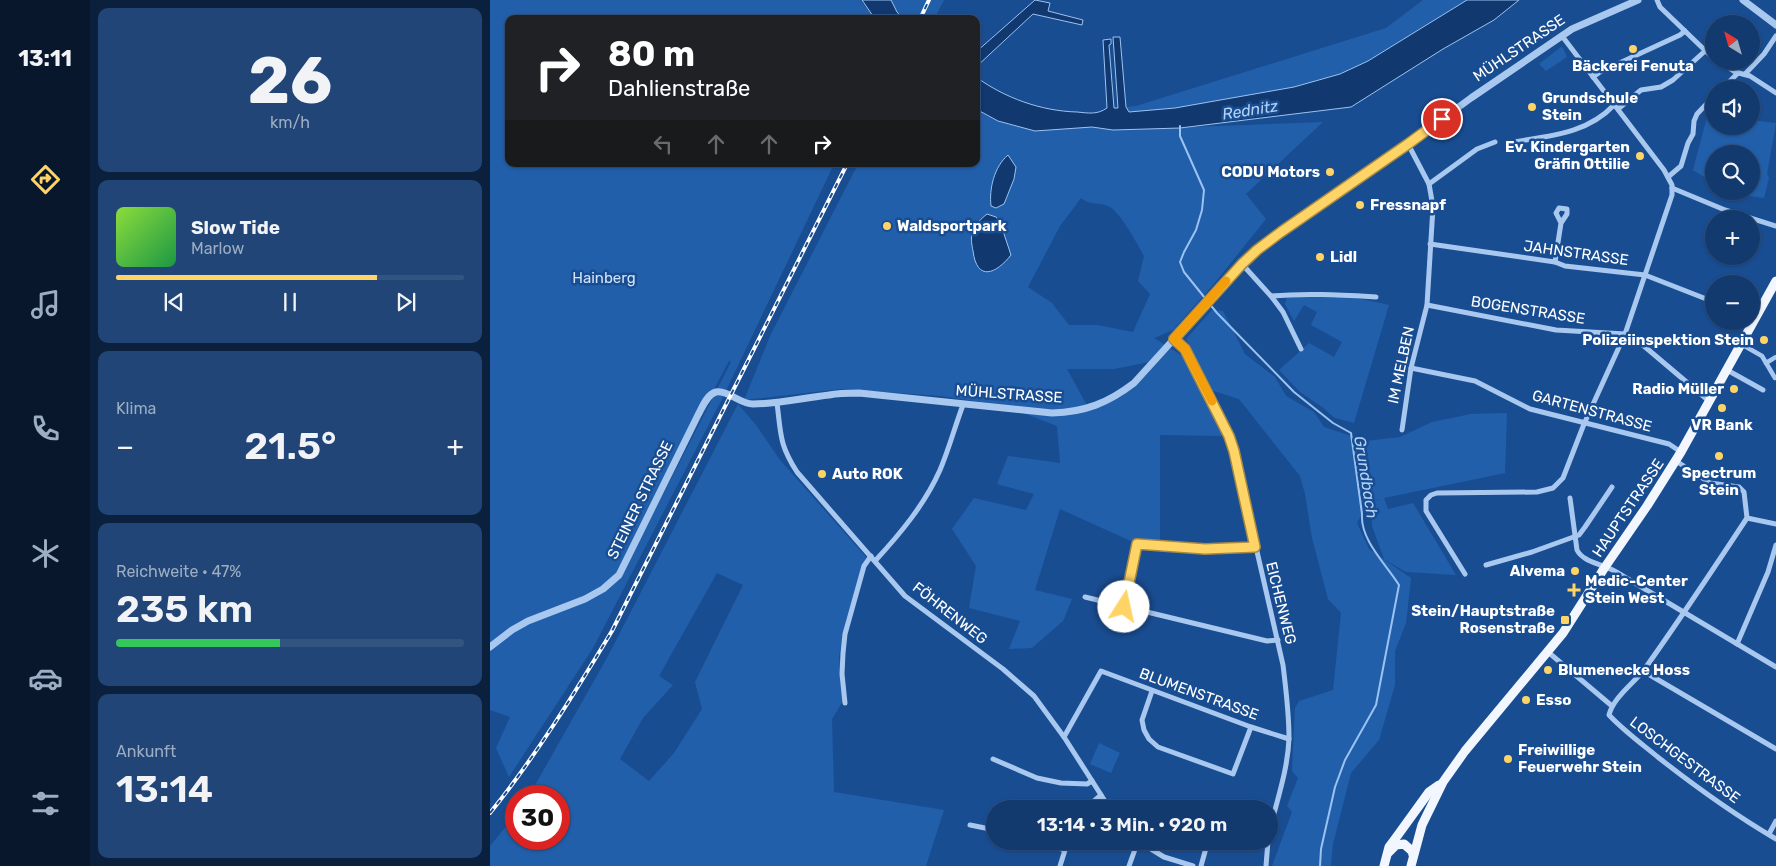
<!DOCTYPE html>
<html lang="de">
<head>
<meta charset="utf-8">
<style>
	body { margin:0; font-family:Rubik,sans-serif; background:#204576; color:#f1f3f6; height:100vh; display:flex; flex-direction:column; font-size:19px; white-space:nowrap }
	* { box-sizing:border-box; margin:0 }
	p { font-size:16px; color:#9dadc2 }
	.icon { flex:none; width:28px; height:28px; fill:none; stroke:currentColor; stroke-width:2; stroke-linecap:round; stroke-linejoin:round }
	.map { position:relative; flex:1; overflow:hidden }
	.sheet { display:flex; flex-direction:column; gap:8px; padding:8px; background:#0a203c; width:400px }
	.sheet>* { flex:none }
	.hud { position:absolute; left:15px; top:15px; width:475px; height:152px; border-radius:10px; box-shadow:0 1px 4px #0004,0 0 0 1px #325481; background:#202124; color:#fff; overflow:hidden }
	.needle { width:32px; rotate:323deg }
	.buttons { position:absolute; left:1215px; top:15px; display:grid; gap:10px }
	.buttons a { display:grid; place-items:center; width:55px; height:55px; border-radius:50%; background:#133a6e; box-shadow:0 1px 4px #0004,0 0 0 1px #325481; font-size:25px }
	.speed { position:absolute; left:15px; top:785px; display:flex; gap:10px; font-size:25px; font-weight:700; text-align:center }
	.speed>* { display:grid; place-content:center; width:65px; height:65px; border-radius:50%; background:#133a6e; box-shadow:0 1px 4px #0004,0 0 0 1px #325481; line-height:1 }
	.speed .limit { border:8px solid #d22; background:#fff; color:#111 }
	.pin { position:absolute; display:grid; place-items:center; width:42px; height:42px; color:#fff; margin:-21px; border:2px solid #fff; border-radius:50%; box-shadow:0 1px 5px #0007 }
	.me { position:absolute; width:55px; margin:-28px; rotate:10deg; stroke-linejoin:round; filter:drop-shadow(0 0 4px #0008) }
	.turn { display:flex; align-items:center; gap:18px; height:105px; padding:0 20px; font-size:22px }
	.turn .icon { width:65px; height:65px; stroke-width:2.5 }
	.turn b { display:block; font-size:35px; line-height:42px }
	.lanes { display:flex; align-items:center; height:48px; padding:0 20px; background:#0003; justify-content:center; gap:25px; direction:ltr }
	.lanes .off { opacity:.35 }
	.big { font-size:38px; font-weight:600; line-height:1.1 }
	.sheet .card { flex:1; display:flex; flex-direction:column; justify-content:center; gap:8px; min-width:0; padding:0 18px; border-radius:10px; background:#204576 }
	.sheet .dial { align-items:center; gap:0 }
	.dial b { font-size:65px; line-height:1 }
	.song { display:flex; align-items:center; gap:15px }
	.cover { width:60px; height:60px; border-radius:8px; background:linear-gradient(135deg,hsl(90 70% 55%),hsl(140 70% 35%)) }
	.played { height:5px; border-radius:2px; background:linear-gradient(90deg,#ffd467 75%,#325481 75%) }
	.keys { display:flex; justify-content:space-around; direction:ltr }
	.heat { display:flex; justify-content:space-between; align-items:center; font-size:28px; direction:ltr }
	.charge { height:8px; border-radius:4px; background:linear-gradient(90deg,#34c759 47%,#325481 0) }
	.trip { position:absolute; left:496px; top:800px; width:292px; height:50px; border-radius:25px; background:#133a6e; box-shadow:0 1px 4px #0004,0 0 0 1px #325481; font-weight:600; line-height:50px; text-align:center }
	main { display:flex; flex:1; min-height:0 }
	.menu { display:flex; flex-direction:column; width:90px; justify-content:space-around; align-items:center; background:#08172c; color:#9dadc2 }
	.menu .icon { width:35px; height:35px }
	.menu .selected { color:#ffd467 }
	.menu b { font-size:22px; color:#f1f3f6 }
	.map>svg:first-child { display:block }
	.green { fill:#225fab; fill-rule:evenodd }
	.water { fill:#11386f; stroke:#9bc3f1 }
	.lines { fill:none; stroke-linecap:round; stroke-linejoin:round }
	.stream { stroke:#9bc3f1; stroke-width:2 }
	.pedestrian { stroke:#a9c8ef; stroke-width:4.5 }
	.minor { stroke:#a9c8ef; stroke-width:5 }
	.tertiary { stroke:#a9c8ef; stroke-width:7 }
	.primary { stroke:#f1f6ff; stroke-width:9 }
	.rail-casing { stroke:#fff; stroke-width:4 }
	.rail { stroke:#194d92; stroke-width:2; stroke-dasharray:5.5; stroke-linecap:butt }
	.route-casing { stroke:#a68a43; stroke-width:12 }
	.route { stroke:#ffd467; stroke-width:9 }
	.slow { stroke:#f59e0b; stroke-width:9 }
	.poi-dot { fill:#ffd467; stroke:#194d92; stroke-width:2 }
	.labels { text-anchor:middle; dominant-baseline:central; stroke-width:5; stroke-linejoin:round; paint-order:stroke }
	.street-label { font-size:15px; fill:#fff; stroke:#194d92 }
	.poi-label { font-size:15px; font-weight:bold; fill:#fff; stroke:#194d92; text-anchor:start }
	.park-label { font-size:15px; fill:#cfe3fb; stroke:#194d92 }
	.water-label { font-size:16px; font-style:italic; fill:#b5d2f6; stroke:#194d92 }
</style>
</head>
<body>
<main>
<nav class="menu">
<b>13:11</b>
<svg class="icon selected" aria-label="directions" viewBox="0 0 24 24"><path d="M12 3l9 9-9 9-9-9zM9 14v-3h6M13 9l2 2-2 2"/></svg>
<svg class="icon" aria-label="music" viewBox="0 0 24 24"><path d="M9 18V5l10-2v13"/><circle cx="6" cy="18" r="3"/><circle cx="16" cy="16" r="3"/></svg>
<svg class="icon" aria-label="phone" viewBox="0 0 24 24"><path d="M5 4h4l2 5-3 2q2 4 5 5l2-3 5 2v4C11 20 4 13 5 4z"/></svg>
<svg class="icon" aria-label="climate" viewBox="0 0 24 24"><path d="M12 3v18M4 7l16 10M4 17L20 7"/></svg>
<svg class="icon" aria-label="car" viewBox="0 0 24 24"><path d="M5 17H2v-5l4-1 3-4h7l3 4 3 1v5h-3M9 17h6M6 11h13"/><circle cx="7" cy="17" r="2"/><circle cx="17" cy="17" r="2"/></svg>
<svg class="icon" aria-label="filters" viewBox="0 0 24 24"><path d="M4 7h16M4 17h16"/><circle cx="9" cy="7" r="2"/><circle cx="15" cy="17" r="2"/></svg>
</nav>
<section class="sheet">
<div class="card dial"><b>26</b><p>km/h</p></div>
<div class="card">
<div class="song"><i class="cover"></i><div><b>Slow Tide</b><p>Marlow</p></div></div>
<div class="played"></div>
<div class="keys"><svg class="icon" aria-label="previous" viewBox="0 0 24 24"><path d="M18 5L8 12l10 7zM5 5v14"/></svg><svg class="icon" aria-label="pause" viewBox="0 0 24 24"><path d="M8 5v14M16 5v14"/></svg><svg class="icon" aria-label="next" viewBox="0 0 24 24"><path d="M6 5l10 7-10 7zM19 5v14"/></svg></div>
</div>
<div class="card"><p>Klima</p>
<div class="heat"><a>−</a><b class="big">21.5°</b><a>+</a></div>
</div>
<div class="card"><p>Reichweite · 47%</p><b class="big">235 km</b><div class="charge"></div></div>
<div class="card"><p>Ankunft</p><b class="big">13:14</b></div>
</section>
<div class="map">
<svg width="1286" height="866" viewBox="0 0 1286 866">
	<rect width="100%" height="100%" fill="#194d92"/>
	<g class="green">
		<path d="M0,0H370L385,19H19V164H344L232,399L103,648L19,777L6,748L20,717L0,710ZM239,361L241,362L153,534L207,421Z"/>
		<path d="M401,0H454L444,19H413L407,12Z"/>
		<path d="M933,0H977L878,61L850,74L804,87L685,108L639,112L636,107L646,106L896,28Z"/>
		<path d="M1071,47L1073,48L1077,57L1056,71L1049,64Z"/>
		<path d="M486,109L508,121L602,127L623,130L833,122L756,194L776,219L723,285L683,330L664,338L691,355L701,347L696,339L722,310L733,311L755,354L785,377L796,396L824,412L834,427L876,441L910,437L942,422L981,414L1017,413L1015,473L894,498L898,509L923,503L966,575L916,572L894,559L882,526V502L891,499L878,502L867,523L879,549L921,578L916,623L905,651V685L889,740L861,773L843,844L841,866H782L802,812L797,806L808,778L802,771L805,708L809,701L843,690L851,613L838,599L822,538L815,494L810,476L749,399L724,391L715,393L735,436L670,435V544L643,542L570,509L545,590L582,599L573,621L542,648L519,649L530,621L479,608L486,566L462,529L484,498L536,510L544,494L507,484L518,456L570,463L567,426L512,405L451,396L351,389L254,400L281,334L368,164H486ZM591,198C603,207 609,201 620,207C630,212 648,245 654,256L648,281L660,294L643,332L607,325H579L562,303L538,287L570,226ZM659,362L642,383L599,409L577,369H624Z"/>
		<path d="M1218,113L1224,114V126H1261V120L1286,123L1277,174L1279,178L1274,198L1253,195L1244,191H1261V154H1224V183L1203,170Z"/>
		<path d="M827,296L862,297L899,305L864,423L845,418L832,407L810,392L789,370L819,343L844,357L852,342L821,325L827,312L814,305L804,321L795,304L797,297Z"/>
		<path d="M248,404L266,425L290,460L376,557L357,617L349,656L353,701L342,719L344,792L454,810L436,866H0V846L26,814V839H69V796H39L118,656ZM227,573L253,585L205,682L212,709L184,753L159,781L130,759L153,718L183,685L169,676Z"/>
		<path d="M609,743L630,753L621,773L600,764Z"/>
	</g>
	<g class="water">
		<path d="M372,0H401L407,12L413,19H385Z"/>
		<path d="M545,0L560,3L558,11L593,20L592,25L543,14L486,67V52Z"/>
		<path d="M977,0H1029L1004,20L953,49L861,107L690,128L623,130L602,127L545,131L508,121L486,109V77C515,98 551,111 587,112C598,113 607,115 617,108L613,40L621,39V44L619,45L624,108H628L623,37H630L636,107L639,112L685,108L804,87L850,74L878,61Z"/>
		<path d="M518,155L526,167L524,179L514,204L506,208L501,206C499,189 504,167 518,155Z"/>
		<path d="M497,214L506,217L510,222L521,255C506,274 487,282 483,251C482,245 480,238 483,232C485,224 491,219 497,214Z"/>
	</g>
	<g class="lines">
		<path class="stream" d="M690,126V136L714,190L712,210L706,230L694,252L690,262L694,272L727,313L804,392L843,423L861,433L872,514C870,540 896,564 909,585L886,705L855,760L845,787L831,849L830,866"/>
		<g class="pedestrian">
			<path d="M1251,344L1272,356L1285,378"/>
			<path d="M1276,363L1286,357"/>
		</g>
		<g class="minor">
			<path d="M1167,0L1170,7L1224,59"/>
			<path d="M1229,61L1245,72L1260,76L1286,93"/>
			<path d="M1255,74L1274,54L1286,36"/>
			<path d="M1103,77L1110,72L1190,35L1195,31"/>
			<path d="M1232,89L1248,73"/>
			<path d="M1128,109L1151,90L1171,87L1183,80L1215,51"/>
			<path d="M1018,143C1056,136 1096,135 1124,105"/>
			<path d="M1178,177L1191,166L1198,143L1203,134L1204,121L1207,114L1224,96"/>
			<path d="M939,184L987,149L1005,142"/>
			<path d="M1182,188L1235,210L1286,226"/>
			<path d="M940,244L1065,262L1075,266L1155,275L1224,302"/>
			<path d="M1065,262L1071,223L1077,214V209L1069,208L1066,213L1071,223"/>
			<path d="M752,264L781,296L793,312L811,349"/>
			<path d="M781,296C817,293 850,295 886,297"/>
			<path d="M937,305L1066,330L1135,334L1148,341L1219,401"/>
			<path d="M684,339L695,349L730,418L744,451L793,665C796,689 799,714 799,738C798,769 787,800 780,829"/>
			<path d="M921,368L985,381L1040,409L1179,444L1191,452"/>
			<path d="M1237,370L1273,390"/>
			<path d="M287,403C291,434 289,444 307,472L415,596L513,669L544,696L574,737L620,809"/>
			<path d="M912,430L921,368L937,305L943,207L939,184L918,144"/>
			<path d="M1186,461L1220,483L1249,487L1254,492L1257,518C1224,568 1191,618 1156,667C1145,683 1124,696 1119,715C1134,731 1152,744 1169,758C1206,787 1245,815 1286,839"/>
			<path d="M1080,498L1087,550C1092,560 1106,563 1115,567C1123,569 1131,575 1138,579L1286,667"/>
			<path d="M1257,518L1286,524"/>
			<path d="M385,561C410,534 435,504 450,470C459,449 465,426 473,405"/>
			<path d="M996,565L1042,552L1089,535L1095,527L1122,487"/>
			<path d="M975,574L936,511V500L941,495L947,493L1047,492L1063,488L1073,478L1094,424L1135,334L1182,195V185L1174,170L1072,36"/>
			<path d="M595,597L777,641L788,640"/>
			<path d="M634,607L647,544L715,549L765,547"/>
			<path d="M1247,644L1278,572L1286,545"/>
			<path d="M1058,652L1122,706"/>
			<path d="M1153,671L1286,749"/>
			<path d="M662,691L652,720L654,730L659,739L668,747L743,774L761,727"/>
			<path d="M355,703L352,674L353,653L355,634L374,566L381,556"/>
			<path d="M574,737L611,671L761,727L799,739"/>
			<path d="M503,759L547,778L571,783L597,784L602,781"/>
			<path d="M599,809L603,802L611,795"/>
			<path d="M480,825L505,830"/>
			<path d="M1279,834L1286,821"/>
			<path d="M546,841L575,850"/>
			<path d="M648,841L674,857L703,866"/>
			<path d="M570,866L575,850L580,841"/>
			<path d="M639,866L648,841"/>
			<path d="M711,866L718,841"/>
			<path d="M776,866L778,841"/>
		</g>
		<g class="tertiary">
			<path d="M1253,0L1286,25"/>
			<path d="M0,647L22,630L38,621L95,599L113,589L129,575L208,415C212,408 217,394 226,392C238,390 250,404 263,404C288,404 313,398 339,395C349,393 359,393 369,393L562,413C595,412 618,403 644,383L752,264L791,231L918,144L981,98L1082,29L1148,0"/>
		</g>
		<g class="primary">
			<path d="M899,852L906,845L914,844L922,851L923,855"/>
			<path d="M894,866L899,847L905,839L939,792L949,785"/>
			<path d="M921,866L932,825L953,782L975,751L1073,633L1115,567L1157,506L1191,452L1286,281"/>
		</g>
		<g class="rail-casing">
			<g id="rail">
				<path d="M430,19L439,0"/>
				<path d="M0,813C46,756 84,694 122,631L357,164"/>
			</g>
		</g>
		<use href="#rail" class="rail"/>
	</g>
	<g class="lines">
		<g class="route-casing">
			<path id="route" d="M634,607L647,544L715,549L765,547L744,451L739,436L695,349L684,339L752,264L767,250L791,232L918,144L952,119"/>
		</g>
		<use href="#route" class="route"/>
		<path class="slow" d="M722,401L695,349L684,339L736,281"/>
	</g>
	<g class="poi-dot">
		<circle cx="1143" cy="49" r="5"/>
		<circle cx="1042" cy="107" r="5"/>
		<circle cx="1150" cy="156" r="5"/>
		<circle cx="840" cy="172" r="5"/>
		<circle cx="870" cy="205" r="5"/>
		<circle cx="397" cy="226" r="5"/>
		<circle cx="830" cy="257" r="5"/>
		<circle cx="1274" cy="340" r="5"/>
		<circle cx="1244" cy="389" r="5"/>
		<circle cx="1232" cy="408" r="5"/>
		<circle cx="1229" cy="456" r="5"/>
		<circle cx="332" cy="474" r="5"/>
		<circle cx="1085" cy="571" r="5"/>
		<path d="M1081.5 582.5h5v5h5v5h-5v5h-5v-5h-5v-5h5z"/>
		<rect x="1070" y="615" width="10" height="10" rx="2.5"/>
		<circle cx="1058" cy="670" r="5"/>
		<circle cx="1036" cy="700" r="5"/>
		<circle cx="1018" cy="759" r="5"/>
	</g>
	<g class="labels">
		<g class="street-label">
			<text transform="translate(1029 48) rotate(-34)">MÜHLSTRASSE</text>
			<text transform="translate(1086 253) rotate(8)">JAHNSTRASSE</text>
			<text transform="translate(1038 310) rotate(9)">BOGENSTRASSE</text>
			<text transform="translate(911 365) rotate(-78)">IM MELBEN</text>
			<text transform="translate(519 394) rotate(4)">MÜHLSTRASSE</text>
			<text transform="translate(1102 411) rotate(15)">GARTENSTRASSE</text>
			<text transform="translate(150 500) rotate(-64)">STEINER STRASSE</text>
			<text transform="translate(1138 508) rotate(-56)">HAUPTSTRASSE</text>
			<text transform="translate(791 603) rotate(76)">EICHENWEG</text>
			<text transform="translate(460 613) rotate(38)">FÖHRENWEG</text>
			<text transform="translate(709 694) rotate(20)">BLUMENSTRASSE</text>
			<text transform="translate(1195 760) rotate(37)">LOSCHGESTRASSE</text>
		</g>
		<g class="poi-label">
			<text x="1143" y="66" text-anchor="middle">Bäckerei Fenuta</text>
			<text x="1052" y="98">Grundschule<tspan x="1052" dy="17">Stein</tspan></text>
			<text x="1140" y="147" text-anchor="end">Ev. Kindergarten<tspan x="1140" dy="17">Gräfin Ottilie</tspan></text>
			<text x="830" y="172" text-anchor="end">CODU Motors</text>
			<text x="880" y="205">Fressnapf</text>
			<text x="407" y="226">Waldsportpark</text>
			<text x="840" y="257">Lidl</text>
			<text x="1264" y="340" text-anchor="end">Polizeiinspektion Stein</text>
			<text x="1234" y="389" text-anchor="end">Radio Müller</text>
			<text x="1232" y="425" text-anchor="middle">VR Bank</text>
			<text x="1229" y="473" text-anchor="middle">Spectrum<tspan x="1229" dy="17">Stein</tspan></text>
			<text x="342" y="474">Auto ROK</text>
			<text x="1075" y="571" text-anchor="end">Alvema</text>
			<text x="1095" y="581">Medic-Center<tspan x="1095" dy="17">Stein West</tspan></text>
			<text x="1065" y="611" text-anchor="end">Stein/Hauptstraße<tspan x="1065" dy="17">Rosenstraße</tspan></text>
			<text x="1068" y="670">Blumenecke Hoss</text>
			<text x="1046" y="700">Esso</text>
			<text x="1028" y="750">Freiwillige<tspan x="1028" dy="17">Feuerwehr Stein</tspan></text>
		</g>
		<g class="park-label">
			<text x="114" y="278">Hainberg</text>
		</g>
		<g class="water-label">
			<text transform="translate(760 110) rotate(-9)">Rednitz</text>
			<text transform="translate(876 477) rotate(81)">Grundbach</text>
		</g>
	</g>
</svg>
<div class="buttons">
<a><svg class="needle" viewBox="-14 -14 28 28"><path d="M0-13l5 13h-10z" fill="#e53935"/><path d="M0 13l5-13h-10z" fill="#9dadc2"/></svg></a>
<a><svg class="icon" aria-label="sound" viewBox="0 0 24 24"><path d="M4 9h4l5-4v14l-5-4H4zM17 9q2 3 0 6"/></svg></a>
<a><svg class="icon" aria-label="search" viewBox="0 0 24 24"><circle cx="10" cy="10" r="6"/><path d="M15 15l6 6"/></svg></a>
<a>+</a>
<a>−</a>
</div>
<div class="speed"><div class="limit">30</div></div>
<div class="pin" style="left:952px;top:119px;background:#d93025"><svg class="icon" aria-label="arrive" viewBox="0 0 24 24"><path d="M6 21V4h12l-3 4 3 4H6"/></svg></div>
<svg class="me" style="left:634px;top:607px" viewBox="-20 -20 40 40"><circle r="19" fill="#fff"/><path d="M0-13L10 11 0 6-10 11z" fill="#ffd467"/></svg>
<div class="trip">13:14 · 3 Min. · 920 m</div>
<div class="hud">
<div class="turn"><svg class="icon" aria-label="right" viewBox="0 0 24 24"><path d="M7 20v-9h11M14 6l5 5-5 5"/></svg><div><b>80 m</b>Dahlienstraße</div></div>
<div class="lanes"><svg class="icon off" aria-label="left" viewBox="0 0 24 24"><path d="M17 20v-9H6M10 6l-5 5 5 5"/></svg><svg class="icon off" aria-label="ahead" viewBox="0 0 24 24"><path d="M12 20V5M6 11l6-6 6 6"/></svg><svg class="icon off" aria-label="ahead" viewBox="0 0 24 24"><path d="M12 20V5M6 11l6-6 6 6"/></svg><svg class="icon" aria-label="right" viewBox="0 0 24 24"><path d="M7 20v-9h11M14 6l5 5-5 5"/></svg></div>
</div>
</div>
</main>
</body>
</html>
